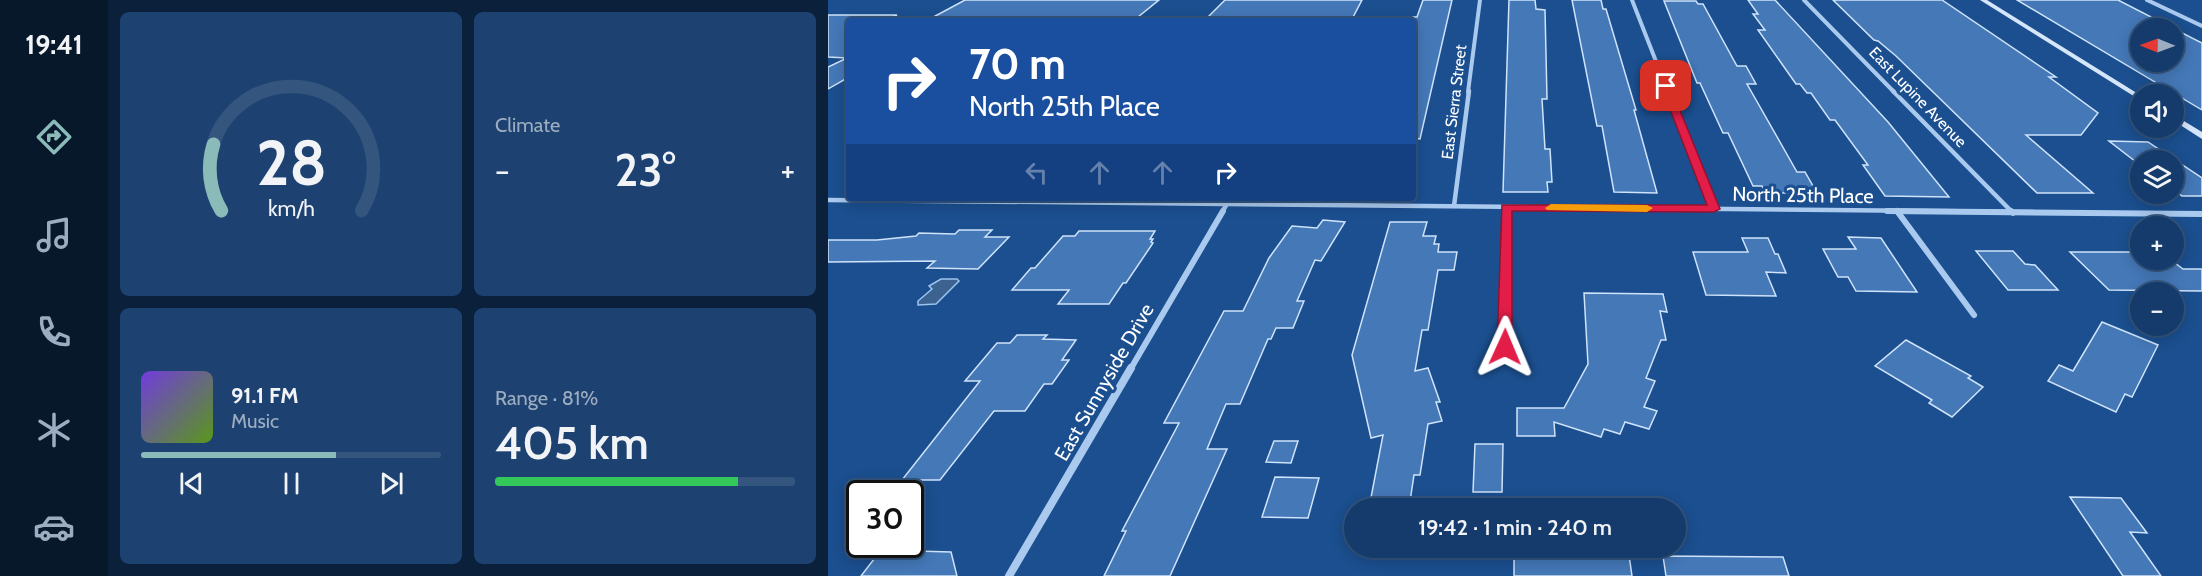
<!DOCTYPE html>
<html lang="en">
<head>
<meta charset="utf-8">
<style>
	body { margin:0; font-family:Cabin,sans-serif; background:#1d4271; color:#f1f3f6; height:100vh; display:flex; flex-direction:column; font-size:22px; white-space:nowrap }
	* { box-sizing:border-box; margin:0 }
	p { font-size:20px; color:#9dadc1 }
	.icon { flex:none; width:33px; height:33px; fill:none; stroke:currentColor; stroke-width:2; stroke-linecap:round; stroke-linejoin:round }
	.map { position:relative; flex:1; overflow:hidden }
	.details { display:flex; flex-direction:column; gap:12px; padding:12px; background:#0b203b; width:720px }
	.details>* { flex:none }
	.banner { position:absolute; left:18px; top:18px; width:570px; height:183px; border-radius:6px; box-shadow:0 3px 15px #0003,0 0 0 2px #33557e; background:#1a4fa0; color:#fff; overflow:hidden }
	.needle { width:39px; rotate:271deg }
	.controls { position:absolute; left:1302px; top:18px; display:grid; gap:12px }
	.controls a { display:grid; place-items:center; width:54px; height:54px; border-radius:50%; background:#143b6b; box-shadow:0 3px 15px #0003,0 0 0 2px #33557e; font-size:30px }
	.speed { position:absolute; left:18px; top:480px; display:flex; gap:12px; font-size:30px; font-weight:700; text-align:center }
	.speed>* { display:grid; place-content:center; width:78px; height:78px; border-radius:50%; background:#143b6b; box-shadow:0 3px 15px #0003,0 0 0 2px #33557e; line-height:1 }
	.speed .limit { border:3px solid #111; border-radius:9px; background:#fff; color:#111 }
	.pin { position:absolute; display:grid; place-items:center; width:51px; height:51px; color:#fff; margin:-26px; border-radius:12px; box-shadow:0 3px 9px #0006 }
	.me { position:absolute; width:66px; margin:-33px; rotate:1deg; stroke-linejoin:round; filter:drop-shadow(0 0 4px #0008) }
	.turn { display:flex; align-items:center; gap:21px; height:126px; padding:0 24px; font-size:27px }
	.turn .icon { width:78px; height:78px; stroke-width:2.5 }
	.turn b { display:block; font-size:42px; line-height:51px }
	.lanes { display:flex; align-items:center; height:57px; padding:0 24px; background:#0003; justify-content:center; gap:30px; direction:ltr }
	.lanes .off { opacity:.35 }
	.big { font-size:45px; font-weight:600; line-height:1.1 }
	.details .card { flex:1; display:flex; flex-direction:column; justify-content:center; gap:9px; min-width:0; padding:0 21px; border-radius:9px; background:#1d4271 }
	.details .dial { align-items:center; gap:0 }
	.dial svg { height:156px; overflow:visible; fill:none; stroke:#33557e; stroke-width:7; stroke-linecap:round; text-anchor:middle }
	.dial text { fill:#f1f3f6; stroke:none }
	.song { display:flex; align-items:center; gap:18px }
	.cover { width:72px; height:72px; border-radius:9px; background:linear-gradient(135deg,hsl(260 70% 55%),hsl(90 70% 35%)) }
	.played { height:6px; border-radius:3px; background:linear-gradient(90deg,#8bbbb9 65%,#33557e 65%) }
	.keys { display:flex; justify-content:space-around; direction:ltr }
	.heat { display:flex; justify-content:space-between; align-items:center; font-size:33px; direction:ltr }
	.charge { height:9px; border-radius:4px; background:linear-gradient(90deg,#34c759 81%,#33557e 0) }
	.details .tiles { flex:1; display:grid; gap:12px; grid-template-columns:repeat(2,1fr) }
	.trip { position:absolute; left:516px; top:498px; width:342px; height:60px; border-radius:30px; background:#143b6b; box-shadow:0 3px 15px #0003,0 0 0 2px #33557e; font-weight:600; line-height:60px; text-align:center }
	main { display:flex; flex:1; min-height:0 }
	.tabs { display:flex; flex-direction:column; width:108px; justify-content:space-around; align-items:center; background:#08182b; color:#9dadc1 }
	.tabs .icon { width:42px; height:42px }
	.tabs .selected { color:#8bbbb9 }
	.tabs b { font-size:27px; color:#f1f3f6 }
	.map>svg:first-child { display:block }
	.water { fill:#3c6290; stroke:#9cc4f0; stroke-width:1.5 }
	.building { fill:#4478b7; stroke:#cfe3fa; stroke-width:1.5; fill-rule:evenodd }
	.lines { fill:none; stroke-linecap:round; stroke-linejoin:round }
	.street-far3 { stroke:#a9c9ee; stroke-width:4 }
	.street-far2 { stroke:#a9c9ee; stroke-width:4.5 }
	.street-far1 { stroke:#a9c9ee; stroke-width:6 }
	.street { stroke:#a9c9ee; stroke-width:8 }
	.secondary { fill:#d6e6fa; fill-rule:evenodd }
	.route { fill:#e11d48; stroke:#92132f; stroke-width:1.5 }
	.slow { fill:#f59e0b }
	.labels { text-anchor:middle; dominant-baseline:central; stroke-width:6; stroke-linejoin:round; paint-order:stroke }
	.far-street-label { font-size:16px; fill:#fff; stroke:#1b4f8f }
	.street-label { font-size:20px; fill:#fff; stroke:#1b4f8f }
</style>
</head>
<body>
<main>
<nav class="tabs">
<b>19:41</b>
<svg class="icon selected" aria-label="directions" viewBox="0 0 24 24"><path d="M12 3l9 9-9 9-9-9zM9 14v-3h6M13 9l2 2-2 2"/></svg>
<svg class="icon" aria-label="music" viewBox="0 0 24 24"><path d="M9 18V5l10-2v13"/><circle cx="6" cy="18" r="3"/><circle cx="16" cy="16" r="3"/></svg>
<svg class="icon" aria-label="phone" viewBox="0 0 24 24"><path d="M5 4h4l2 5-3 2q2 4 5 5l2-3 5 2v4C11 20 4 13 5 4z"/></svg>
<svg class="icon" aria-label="climate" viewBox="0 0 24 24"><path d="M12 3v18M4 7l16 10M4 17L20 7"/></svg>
<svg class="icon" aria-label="car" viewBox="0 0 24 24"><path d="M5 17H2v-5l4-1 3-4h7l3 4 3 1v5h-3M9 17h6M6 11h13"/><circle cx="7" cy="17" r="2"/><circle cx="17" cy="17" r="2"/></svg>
</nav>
<section class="details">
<div class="tiles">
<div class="card dial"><svg viewBox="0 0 100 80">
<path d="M14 69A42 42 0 1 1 86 69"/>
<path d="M14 69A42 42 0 0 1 10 35" stroke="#8bbbb9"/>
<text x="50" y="56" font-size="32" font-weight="700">28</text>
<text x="50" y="72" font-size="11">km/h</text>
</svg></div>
<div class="card"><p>Climate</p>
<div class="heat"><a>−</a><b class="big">23°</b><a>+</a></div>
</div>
<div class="card">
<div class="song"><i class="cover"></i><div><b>91.1 FM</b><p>Music</p></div></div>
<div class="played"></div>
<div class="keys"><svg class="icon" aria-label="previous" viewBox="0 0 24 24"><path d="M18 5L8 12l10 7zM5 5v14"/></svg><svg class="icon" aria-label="pause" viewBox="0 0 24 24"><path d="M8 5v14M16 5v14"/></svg><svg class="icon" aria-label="next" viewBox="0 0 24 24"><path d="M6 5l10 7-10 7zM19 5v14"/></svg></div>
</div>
<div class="card"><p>Range · 81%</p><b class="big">405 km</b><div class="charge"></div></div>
</div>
</section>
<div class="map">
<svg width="1374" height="576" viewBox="0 0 1374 576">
	<rect width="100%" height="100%" fill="#1b4f8f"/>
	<path class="water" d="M113,279H129L131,281L108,304L90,305V301L104,289L101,286Z"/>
	<g class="building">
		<path d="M137,0H331L305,21H98Z"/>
		<path d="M397,0H534L523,21H376Z"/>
		<path d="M595,0H624L592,139L585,138V17H589Z"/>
		<path d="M681,0H707L708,9L717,10L719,99H714L717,149H722L724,182H719L720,192H675Z"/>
		<path d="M744,0H773L775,9H778L808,110H806L829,193L786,192L774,126H769Z"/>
		<path d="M920,0H947L1060,122L1121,197L1057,196L1035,165H1040L1007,120H1002L983,93H979L972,84H968L930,30H937L925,14H930Z"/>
		<path d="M1005,0H1114L1228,77H1221L1270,113L1253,135H1198L1265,193H1209L1068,56L1050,41L1046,40Z"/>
		<path d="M1189,0H1290L1374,43V110ZM1312,28H1346V62H1312Z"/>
		<path d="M836,1H868L870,4H875L909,66H918L928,84H919L969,172H977L989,193H937L934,186H925L900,133H895L872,83H869Z"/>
		<path d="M0,15H69L56,21H21V77L0,89V67L19,58L0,57Z"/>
		<path d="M1281,141L1320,142L1374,178V196H1354L1346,190V160H1312V165Z"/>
		<path d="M495,220L517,222L493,261L487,260L469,301H476L465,328H448L443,339H440L412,404H398L379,449H399L342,576H276L298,531H294L351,423H336L396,311H415L441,258L464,226L489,228Z"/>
		<path d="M562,222H599L595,236H608L606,244H611L610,252H629L626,270H610L600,330H594L587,371L600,368L612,402H608L614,421L600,424L592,475H586L581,508H541L555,435L543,438L524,355Z"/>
		<path d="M131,230H164L157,237H181L150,269L99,268L107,261L0,262V240H49L88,236L91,233L127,234Z"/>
		<path d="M251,231H327L322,239H325L323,242L325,243L298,283H295L281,304H230L241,290H184L203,268H207L235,236H247Z"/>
		<path d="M1020,237L1053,238L1089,292L1028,291L1020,277H1010L995,249H1028Z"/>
		<path d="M914,238H940L947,254H950L958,273L938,272L948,296L878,295L865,252H920Z"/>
		<path d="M1148,251H1185L1197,264L1207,265L1230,290H1180Z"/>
		<path d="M1242,252H1312V260H1343L1355,269H1374V291L1281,290Z"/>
		<path d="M756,293L835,294L839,312L832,311L838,340H833L818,378L827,381L816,407L829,411L821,429L797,422L792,434L776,429L773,437L726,422L727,436H689V408H736L760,364Z"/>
		<path d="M1274,322L1330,345L1304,397L1297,394L1288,412L1220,381L1231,365L1245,371Z"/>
		<path d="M189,335H219L215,339L248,340L234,360H241L224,384H216L197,411H166L112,480H74L152,381H137L169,343H182Z"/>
		<path d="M1078,340L1143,376L1140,378L1155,387L1124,417L1101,403L1104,400L1047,366Z"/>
		<path d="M446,441H470L463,463L438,462Z"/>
		<path d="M647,444H675L674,492H645Z"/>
		<path d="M447,477L491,478L480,518L434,517Z"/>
		<path d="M1242,497L1293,498L1319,533L1302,532L1333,576H1295Z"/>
		<path d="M686,548H800L804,576H686Z"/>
		<path d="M53,550L123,552L129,576H33Z"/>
		<path d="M835,556L955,557L961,576H838Z"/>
	</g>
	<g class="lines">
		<g class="street-far3">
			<path d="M804,0L840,92"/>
			<path d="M976,0L1066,92"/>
			<path d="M1319,0L1374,26"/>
			<path d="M640,92L652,0"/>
		</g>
		<g class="street-far2">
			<path d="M840,91L886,209"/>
			<path d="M1065,91L1184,212"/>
			<path d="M0,200L1206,212"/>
			<path d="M626,206L641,91"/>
			<path d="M394,212L399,204"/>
			<path d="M679,212V207"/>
		</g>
		<g class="street-far1">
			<path d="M1059,211L1374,214"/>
			<path d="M1069,211L1146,315"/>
			<path d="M1183,211L1185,213"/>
			<path d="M677,347L679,211"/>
			<path d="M302,370L395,211"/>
		</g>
		<path class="street" d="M181,576L303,368"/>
		<g class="secondary">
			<path d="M1152,0H1159L1312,95V100Z"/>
			<path d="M1346,115L1374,132V139L1346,121Z"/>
		</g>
	</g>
	<path class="route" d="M835,84L842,86L892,209L886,212L684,211V347L682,351H671L669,347L674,205H879L833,86Z"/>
	<path class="slow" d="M723,204L819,205L825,208L819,212L719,210L717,208Z"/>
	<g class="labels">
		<g class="far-street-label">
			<text transform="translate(1090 97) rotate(46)">East Lupine Avenue</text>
			<text transform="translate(626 102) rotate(-83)">East Sierra Street</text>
		</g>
		<g class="street-label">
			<text transform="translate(975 195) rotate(1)">North 25th Place</text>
			<text transform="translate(276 382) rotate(-60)">East Sunnyside Drive</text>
		</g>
	</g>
</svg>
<div class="controls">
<a><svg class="needle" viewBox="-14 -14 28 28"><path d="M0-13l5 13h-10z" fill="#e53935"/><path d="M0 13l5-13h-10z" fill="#9dadc1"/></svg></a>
<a><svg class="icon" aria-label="sound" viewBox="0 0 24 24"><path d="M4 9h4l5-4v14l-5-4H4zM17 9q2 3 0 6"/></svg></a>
<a><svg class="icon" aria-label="layers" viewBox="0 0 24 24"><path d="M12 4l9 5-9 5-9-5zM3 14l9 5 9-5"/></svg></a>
<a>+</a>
<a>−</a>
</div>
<div class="speed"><div class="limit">30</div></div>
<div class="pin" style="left:838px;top:86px;background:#d93025"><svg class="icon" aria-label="arrive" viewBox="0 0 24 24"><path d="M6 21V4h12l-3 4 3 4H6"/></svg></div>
<svg class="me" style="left:677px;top:347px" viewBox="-20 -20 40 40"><path d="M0-17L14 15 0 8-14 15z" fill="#e11d48" stroke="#fff" stroke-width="4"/></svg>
<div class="trip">19:42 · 1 min · 240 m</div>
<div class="banner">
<div class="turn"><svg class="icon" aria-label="right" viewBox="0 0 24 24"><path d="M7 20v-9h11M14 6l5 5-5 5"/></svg><div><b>70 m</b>North 25th Place</div></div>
<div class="lanes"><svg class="icon off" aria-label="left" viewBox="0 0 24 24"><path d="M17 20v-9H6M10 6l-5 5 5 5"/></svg><svg class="icon off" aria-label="ahead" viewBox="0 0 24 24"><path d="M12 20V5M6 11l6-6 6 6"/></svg><svg class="icon off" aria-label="ahead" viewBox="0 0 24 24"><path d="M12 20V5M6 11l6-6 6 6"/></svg><svg class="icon" aria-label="right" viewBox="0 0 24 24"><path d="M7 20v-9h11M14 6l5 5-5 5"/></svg></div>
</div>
</div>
</main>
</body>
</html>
